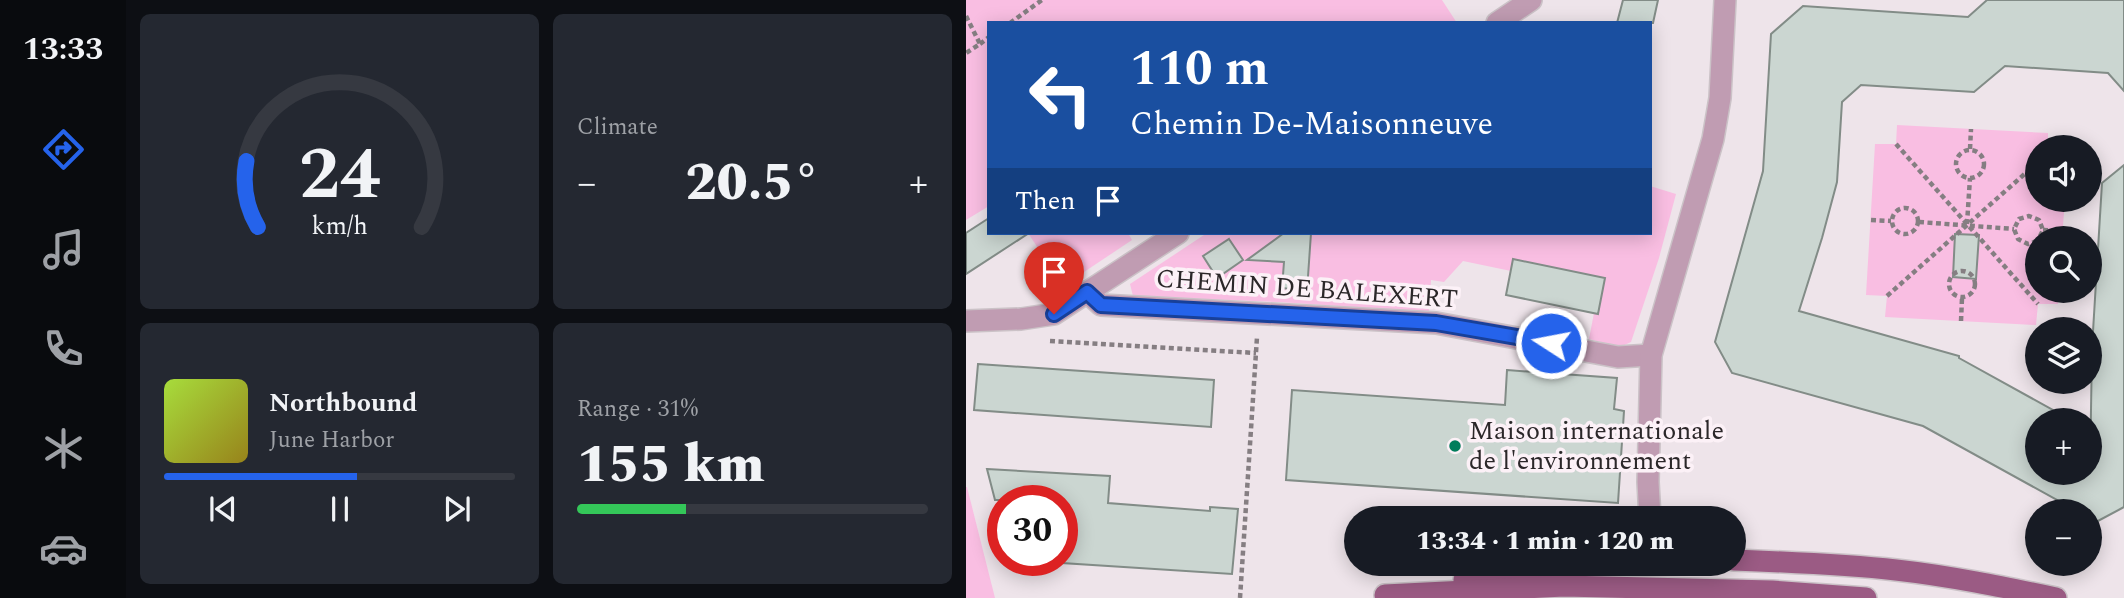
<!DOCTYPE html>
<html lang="en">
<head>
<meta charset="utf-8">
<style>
	body { margin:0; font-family:Spectral,serif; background:#242831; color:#f1f3f6; height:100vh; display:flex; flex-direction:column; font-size:26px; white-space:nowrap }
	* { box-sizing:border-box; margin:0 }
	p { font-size:23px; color:#9ea1a6 }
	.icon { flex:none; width:38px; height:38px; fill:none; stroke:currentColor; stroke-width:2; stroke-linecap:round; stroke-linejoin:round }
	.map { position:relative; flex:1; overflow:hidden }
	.side { display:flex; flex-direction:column; gap:14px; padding:14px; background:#0d0f14; width:840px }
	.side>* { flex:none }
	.hud { position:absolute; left:21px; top:21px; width:665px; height:214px; border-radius:0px; box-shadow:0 4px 18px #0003; background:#1a4fa0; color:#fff; overflow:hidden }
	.controls { position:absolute; left:1059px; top:135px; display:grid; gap:14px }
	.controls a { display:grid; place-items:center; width:77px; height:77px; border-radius:50%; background:#171b24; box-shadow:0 4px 18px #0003; font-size:35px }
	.speed { position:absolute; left:21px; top:485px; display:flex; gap:14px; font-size:35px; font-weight:700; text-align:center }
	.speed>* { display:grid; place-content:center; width:91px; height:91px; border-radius:50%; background:#171b24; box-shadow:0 4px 18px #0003; line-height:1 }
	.speed .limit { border:10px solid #d22; background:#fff; color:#111 }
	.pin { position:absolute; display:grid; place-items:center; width:60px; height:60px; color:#fff; margin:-72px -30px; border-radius:50% 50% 50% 0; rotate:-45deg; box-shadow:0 0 7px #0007 }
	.pin .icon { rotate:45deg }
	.me { position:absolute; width:77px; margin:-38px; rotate:281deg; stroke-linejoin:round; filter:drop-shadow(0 0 5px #0008) }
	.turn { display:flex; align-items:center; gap:24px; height:147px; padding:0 28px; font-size:32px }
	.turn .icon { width:91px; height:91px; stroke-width:2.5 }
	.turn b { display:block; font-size:49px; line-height:60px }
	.then { display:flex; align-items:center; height:66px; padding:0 28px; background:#0003; gap:14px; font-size:26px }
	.big { font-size:52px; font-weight:800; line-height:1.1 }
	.side .tile { flex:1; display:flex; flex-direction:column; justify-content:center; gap:10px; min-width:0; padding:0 24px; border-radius:10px; background:#242831 }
	.side .dial { align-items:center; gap:0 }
	.dial svg { height:182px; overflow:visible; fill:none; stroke:#363941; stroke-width:7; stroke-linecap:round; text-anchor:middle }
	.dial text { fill:#f1f3f6; stroke:none }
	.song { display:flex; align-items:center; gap:21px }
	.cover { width:84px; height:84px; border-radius:10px; background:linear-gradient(135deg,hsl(80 70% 55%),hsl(50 70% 35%)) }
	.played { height:7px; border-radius:4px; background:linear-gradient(90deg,#2563eb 55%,#363941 55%) }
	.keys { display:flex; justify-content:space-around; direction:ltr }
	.heat { display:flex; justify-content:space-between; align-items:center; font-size:38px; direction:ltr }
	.charge { height:10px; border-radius:5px; background:linear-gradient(90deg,#34c759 31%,#363941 0) }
	.side .tiles { flex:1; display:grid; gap:14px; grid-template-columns:repeat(2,1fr) }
	.trip { position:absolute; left:378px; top:506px; width:402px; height:70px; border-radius:35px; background:#171b24; box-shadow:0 4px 18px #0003; font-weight:800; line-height:70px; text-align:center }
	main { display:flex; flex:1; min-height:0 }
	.menu { display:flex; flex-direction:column; width:126px; justify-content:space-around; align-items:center; background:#090b0e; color:#9ea1a6 }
	.menu .icon { width:49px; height:49px }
	.menu .selected { color:#2563eb }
	.menu b { font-size:32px; color:#f1f3f6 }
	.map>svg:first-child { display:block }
	.green { fill:#f9bee2 }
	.building { fill:#cbd6d1; stroke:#828c87; stroke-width:2 }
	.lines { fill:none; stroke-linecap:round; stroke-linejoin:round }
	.minor-casing { stroke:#cbc2c7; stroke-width:24 }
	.major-casing { stroke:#cbc2c7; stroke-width:24 }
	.path { stroke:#857e82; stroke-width:4.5; stroke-dasharray:5 3.5; stroke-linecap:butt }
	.minor { stroke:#c09cb2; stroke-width:21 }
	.major { stroke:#9b5b84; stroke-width:21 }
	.route-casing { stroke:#184099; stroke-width:18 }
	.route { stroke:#2563eb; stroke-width:12 }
	.poi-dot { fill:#007d5b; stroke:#fcf1f7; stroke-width:2.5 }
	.labels { text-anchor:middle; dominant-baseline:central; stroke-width:7; stroke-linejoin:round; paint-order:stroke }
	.street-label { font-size:26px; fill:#2b2729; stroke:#fcf1f7 }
	.poi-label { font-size:26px; fill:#2b2729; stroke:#fcf1f7; text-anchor:start }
</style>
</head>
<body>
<main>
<nav class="menu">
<b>13:33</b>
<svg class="icon selected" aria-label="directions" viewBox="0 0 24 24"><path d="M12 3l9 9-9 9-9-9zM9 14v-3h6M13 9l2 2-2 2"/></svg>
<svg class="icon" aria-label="music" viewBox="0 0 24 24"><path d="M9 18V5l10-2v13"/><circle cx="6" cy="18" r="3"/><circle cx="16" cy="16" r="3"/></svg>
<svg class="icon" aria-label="phone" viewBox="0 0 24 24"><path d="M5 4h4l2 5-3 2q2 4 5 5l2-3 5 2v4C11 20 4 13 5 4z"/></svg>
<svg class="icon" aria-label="climate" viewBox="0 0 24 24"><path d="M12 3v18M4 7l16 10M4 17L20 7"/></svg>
<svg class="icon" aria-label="car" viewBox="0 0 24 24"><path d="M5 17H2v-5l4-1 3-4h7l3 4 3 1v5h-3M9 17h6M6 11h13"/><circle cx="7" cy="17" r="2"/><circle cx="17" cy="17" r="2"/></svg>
</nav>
<section class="side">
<div class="tiles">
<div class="tile dial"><svg viewBox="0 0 100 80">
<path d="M14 69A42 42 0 1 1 86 69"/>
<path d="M14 69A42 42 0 0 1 9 40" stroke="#2563eb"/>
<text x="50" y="56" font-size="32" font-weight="700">24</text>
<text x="50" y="72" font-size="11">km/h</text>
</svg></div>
<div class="tile"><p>Climate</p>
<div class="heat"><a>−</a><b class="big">20.5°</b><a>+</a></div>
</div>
<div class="tile">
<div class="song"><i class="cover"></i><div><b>Northbound</b><p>June Harbor</p></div></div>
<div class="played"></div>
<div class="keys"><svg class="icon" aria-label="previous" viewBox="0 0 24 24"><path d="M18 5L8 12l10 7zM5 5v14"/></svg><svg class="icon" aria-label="pause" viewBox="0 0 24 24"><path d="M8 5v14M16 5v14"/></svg><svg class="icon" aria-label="next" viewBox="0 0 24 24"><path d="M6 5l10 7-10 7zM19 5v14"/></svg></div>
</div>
<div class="tile"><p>Range · 31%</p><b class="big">155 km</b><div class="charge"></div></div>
</div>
</section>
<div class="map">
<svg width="1158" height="598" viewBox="0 0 1158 598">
	<rect width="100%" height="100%" fill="#eee4ea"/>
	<g class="green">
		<path d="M0,0H476L491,23H23V206L0,220Z"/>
		<path d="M931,125L1082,133V147H1071V200H1099L1096,238H1071V290L1093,291L1092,304H1072L1070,325L919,317L921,296L900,295L909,144H930Z"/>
		<path d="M684,186L710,194L693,258L665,342L654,347L623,339L628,313L632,314L639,278L548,259L545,271L497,261L478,282L465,280L463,312L313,302L167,296L164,284L241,233H684Z"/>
		<path d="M62,233H162L166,240L97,286Z"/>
		<path d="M0,487H1L29,598H0Z"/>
	</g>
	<g class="building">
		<path d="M657,0H692L687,23H651Z"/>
		<path d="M1021,0H1158V91L1142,73L1039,66L1008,92L895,85L876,102L871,182L856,238L833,311L993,356V358L1105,420H1071V472H1124L1126,348L1136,183L1158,165V507L1130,522L1124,518V511H1111L957,426L766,373L749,342L797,171L805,34L837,6L1002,17Z"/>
		<path d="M23,218V233H63L0,274V233Z"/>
		<path d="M318,233H345L341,291L316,288L318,262L281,260Z"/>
		<path d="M989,234L1013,235L1010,279L987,277Z"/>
		<path d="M263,239L277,260L251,278L237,256Z"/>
		<path d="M547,259L639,278L632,314L540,295Z"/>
		<path d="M12,364L248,380L245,427L8,410Z"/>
		<path d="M541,370L651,378L648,409L658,411L652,503L320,480L326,390L539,405Z"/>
		<path d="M21,469L144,476L142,503L244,511V507L272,509L266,574L96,563V500H29Z"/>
	</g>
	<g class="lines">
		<g class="minor-casing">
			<g id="minor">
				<path d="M531,23L565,0"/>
				<path d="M121,292L135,305L470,323L652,357L685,355"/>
				<path d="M0,321L55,319L88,314L212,233"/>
				<path d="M684,518L682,482L685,355L747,139L754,98L759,0"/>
			</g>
		</g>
		<g class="major-casing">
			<g id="major">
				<path d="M768,560C822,562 876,564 930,570C984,576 1037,587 1090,598"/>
				<path d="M498,580L559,569L617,564"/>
				<path d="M419,595L598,586L806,591L900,598"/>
			</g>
		</g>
		<g class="path">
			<path d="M0,16L14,44L0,53"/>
			<path d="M44,23L76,0"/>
			<path d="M14,44L23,37"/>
			<path d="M930,144L1072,304"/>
			<path d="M1004,149L1005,129"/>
			<circle cx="1004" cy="164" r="14"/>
			<circle cx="939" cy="221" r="13"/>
			<path d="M905,220L925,221"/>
			<path d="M953,222L1048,229"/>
			<path d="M1001,224L1004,178"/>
			<path d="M1077,230L1097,231"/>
			<path d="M1071,241L1062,244L1052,239L1048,229L1053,219L1063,216L1073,220L1077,230L1073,238"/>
			<circle cx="996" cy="284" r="13"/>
			<path d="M921,296L1071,163"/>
			<path d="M995,321L996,298"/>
			<path d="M84,341L290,353"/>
			<path d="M274,598L291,337"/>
		</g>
		<use href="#minor" class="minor"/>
		<use href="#major" class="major"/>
	</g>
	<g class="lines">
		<g class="route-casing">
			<path id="route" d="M88,314L121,292L135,305L470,323L585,343"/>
		</g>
		<use href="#route" class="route"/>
	</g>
	<circle class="poi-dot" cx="489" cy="446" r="7"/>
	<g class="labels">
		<g class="street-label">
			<text transform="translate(341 289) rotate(4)">CHEMIN DE BALEXERT</text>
		</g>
		<g class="poi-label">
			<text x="503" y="431">Maison internationale<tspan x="503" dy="30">de l'environnement</tspan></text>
		</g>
	</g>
</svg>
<div class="controls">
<a><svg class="icon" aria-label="sound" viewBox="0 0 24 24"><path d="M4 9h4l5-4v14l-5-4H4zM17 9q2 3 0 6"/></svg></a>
<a><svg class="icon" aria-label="search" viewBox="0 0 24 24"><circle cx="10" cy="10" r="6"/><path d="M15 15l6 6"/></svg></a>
<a><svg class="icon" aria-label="layers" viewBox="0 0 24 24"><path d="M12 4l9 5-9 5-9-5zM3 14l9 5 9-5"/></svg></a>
<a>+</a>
<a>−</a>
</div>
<div class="speed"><div class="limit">30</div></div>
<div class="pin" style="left:88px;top:314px;background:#d93025"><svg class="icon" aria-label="arrive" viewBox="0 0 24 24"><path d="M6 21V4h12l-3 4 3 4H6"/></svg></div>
<svg class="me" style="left:585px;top:343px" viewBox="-20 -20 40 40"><circle r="17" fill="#2563eb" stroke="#fff" stroke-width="3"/><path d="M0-11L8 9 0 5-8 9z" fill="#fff"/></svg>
<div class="trip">13:34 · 1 min · 120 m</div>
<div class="hud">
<div class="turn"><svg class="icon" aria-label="left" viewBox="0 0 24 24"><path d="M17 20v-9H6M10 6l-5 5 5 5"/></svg><div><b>110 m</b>Chemin De-Maisonneuve</div></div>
<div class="then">Then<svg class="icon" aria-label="arrive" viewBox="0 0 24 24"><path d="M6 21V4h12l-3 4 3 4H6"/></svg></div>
</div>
</div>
</main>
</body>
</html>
